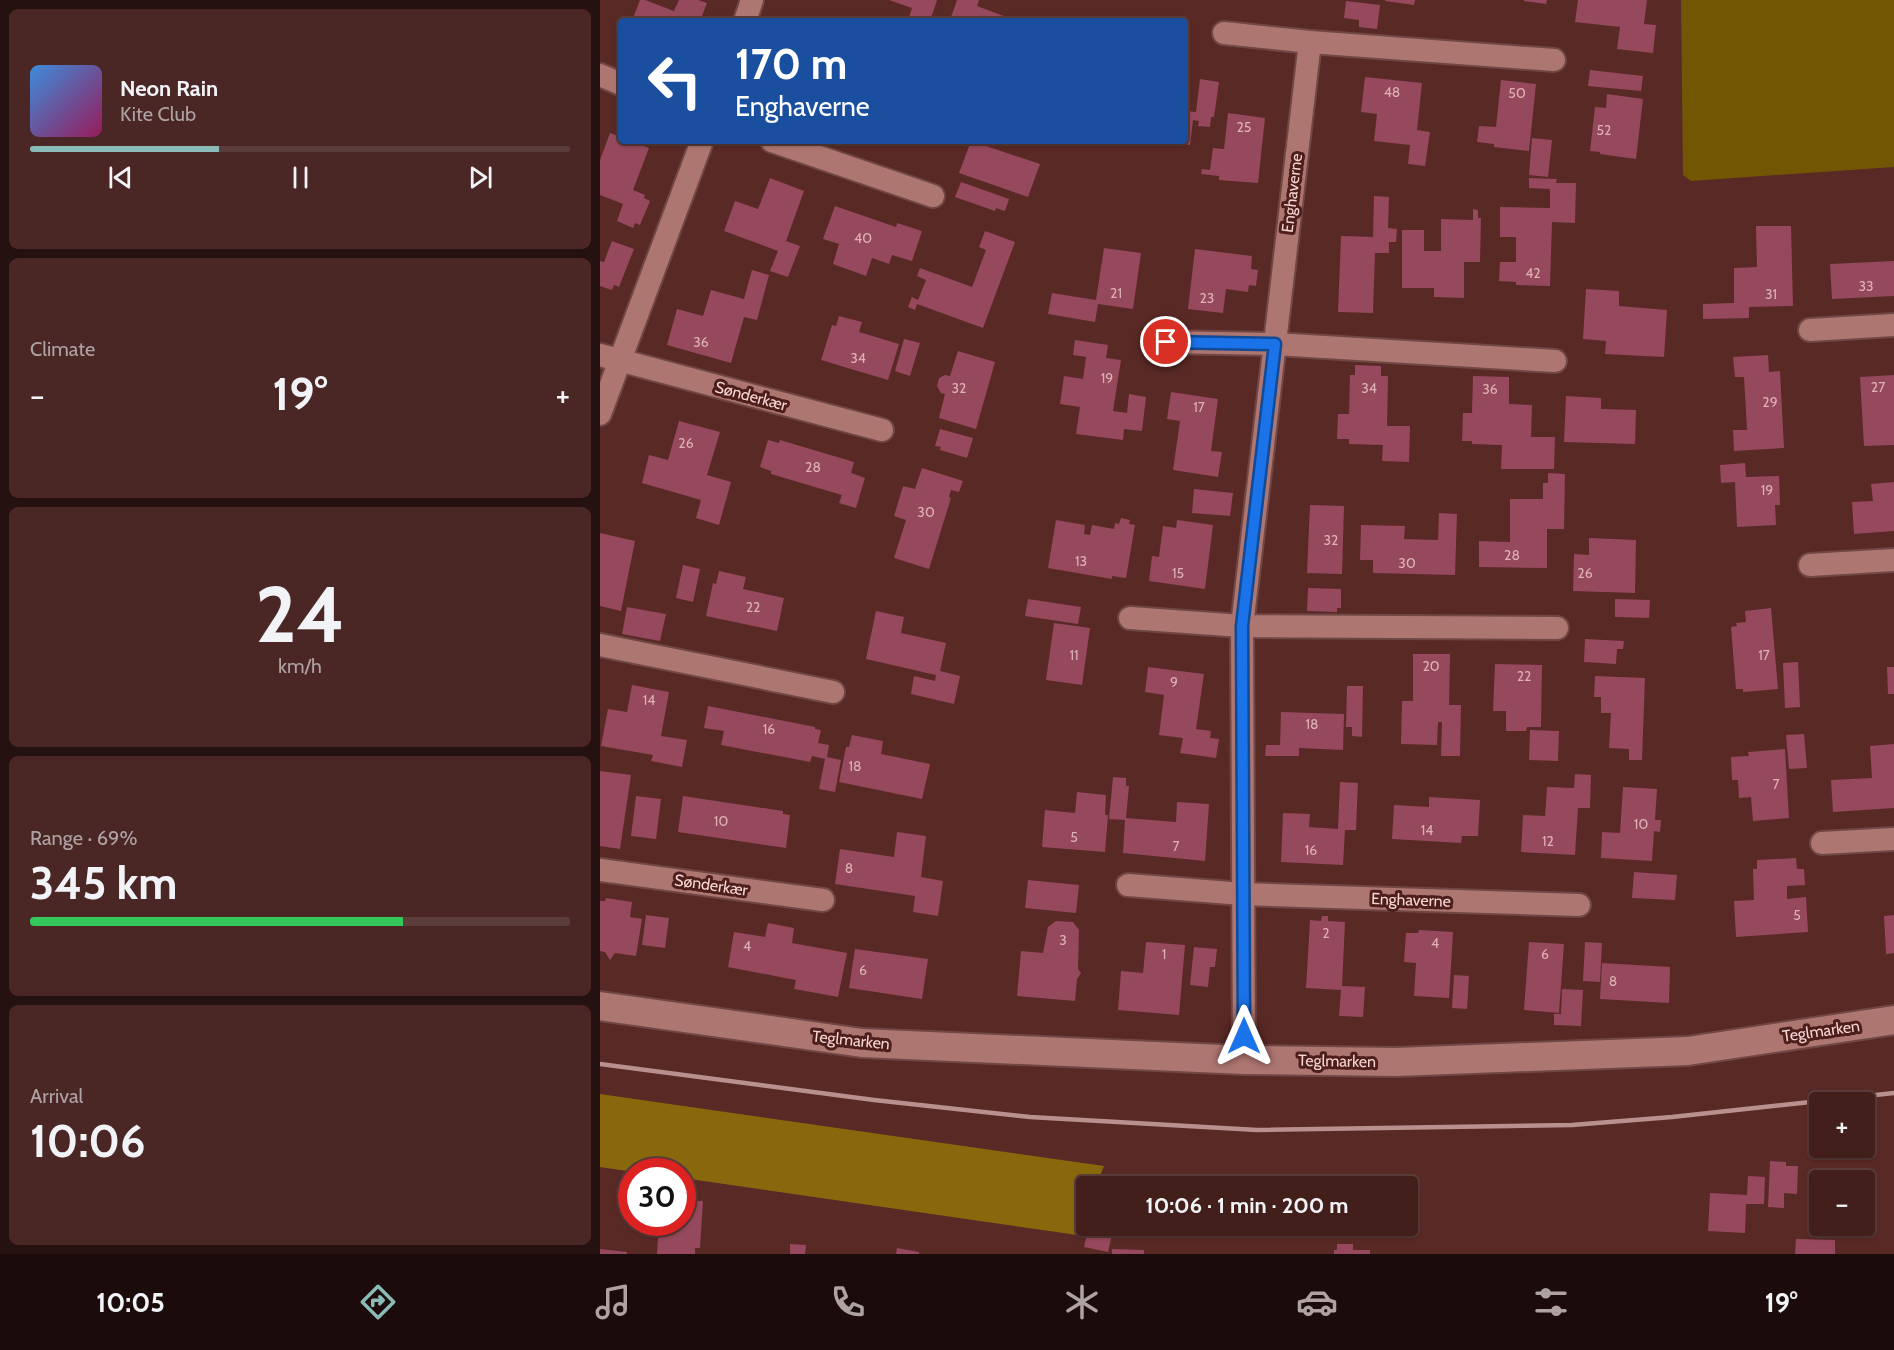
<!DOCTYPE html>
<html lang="en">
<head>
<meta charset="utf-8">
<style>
	body { margin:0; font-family:Cabin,sans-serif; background:#4a2725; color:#f1f3f6; height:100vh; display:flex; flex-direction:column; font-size:22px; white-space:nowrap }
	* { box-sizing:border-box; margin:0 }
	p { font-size:20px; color:#afa2a3 }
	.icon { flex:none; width:33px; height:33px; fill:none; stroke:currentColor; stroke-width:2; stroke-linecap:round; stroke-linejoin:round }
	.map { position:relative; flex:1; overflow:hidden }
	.sheet { display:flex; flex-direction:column; gap:9px; padding:9px; background:#25110f; width:600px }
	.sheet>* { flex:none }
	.top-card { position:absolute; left:18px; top:18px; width:570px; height:126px; border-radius:6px; box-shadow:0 2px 4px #0004,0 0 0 2px #5b3d3b; background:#1a4fa0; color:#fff; overflow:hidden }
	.fabs { position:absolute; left:1209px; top:1092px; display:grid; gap:12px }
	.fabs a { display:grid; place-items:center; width:66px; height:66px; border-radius:6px; background:#431f1c; box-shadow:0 2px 4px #0004,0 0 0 2px #5b3d3b; font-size:30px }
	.speed { position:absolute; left:18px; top:1158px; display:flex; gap:12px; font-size:30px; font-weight:700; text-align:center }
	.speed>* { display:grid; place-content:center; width:78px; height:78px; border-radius:50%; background:#431f1c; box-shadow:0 2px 4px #0004,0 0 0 2px #5b3d3b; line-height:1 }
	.speed .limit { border:9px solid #d22; background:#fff; color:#111 }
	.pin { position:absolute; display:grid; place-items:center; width:51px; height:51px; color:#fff; margin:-26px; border:3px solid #fff; border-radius:50%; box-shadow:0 2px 6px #0007 }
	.me { position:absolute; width:66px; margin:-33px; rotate:0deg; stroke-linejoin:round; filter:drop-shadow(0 0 4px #0008) }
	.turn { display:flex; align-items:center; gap:21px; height:126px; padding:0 18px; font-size:27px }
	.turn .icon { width:78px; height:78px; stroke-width:2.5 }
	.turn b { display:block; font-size:42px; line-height:51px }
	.big { font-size:45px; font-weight:700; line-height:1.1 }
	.sheet .tile { flex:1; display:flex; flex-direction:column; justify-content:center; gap:9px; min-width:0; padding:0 21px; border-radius:9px; background:#4a2725 }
	.sheet .dial { align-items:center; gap:0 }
	.dial b { font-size:78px; line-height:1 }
	.song { display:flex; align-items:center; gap:18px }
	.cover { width:72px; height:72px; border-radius:9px; background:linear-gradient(135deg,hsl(210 70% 55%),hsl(330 70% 35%)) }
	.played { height:6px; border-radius:3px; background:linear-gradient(90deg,#8bbbb9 35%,#5b3d3b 35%) }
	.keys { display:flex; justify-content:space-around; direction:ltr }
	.heat { display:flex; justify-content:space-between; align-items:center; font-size:33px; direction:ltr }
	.charge { height:9px; border-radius:4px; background:linear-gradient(90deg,#34c759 69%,#5b3d3b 0) }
	.trip { position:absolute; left:476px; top:1176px; width:342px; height:60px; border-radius:6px; background:#431f1c; box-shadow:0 2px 4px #0004,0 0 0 2px #5b3d3b; font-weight:700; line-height:60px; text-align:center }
	.dock { display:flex; height:96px; justify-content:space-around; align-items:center; background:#1b0c0b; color:#afa2a3 }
	.dock .icon { width:42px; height:42px }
	.dock .selected { color:#8bbbb9 }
	.dock b { font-size:27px; color:#f1f3f6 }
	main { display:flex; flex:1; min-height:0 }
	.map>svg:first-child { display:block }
	.green { fill:#735604 }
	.forest { fill:#89670c }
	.building { fill:#96485c }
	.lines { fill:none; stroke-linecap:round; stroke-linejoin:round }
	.minor-casing { stroke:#704745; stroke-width:26 }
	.tertiary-casing { stroke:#704745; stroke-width:32 }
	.minor { stroke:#ae7671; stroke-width:22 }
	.tertiary { stroke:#ae7671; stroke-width:28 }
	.rail { stroke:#b8918e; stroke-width:4.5 }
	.route-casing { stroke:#114b97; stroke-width:15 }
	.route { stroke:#1a73e8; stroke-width:10 }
	.labels { text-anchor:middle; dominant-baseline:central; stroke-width:6; stroke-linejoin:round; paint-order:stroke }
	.number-label { font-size:14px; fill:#deb2b5 }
	.street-label { font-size:16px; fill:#f6d6d3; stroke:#4d1e1c }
</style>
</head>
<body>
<main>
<section class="sheet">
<div class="tile">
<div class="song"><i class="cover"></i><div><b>Neon Rain</b><p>Kite Club</p></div></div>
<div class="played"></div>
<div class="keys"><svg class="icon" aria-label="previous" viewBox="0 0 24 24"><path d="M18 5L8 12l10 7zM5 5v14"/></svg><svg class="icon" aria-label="pause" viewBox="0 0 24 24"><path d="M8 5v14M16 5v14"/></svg><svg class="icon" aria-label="next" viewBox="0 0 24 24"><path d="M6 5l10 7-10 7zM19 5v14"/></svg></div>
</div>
<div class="tile"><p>Climate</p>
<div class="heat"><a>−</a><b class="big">19°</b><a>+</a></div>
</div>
<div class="tile dial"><b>24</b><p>km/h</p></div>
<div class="tile"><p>Range · 69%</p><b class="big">345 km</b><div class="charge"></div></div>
<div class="tile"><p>Arrival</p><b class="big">10:06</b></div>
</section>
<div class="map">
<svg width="1294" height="1254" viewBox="0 0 1294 1254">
	<rect width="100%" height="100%" fill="#592926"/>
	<path class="green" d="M1081,0H1294V167L1091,181L1083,175Z"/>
	<path class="forest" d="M0,1094L504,1166L496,1186H486V1212L477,1235L83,1178L82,1172H34L0,1167Z"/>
	<g class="building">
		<path d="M40,0H45L74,11L79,0H98L107,3L100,21H32Z"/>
		<path d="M289,0H337L330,21H308L312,8Z"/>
		<path d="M357,0H379L377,6L417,21H361L351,17Z"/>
		<path d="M785,0H815L814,5L785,1Z"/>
		<path d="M924,0H947L946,4L924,1Z"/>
		<path d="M978,0H1047L1044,24L1056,25L1053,53L1017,49L1020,27L975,22Z"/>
		<path d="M746,1L780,5L777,29L759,27V20L744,18Z"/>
		<path d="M990,70L1043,76L1041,91L988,86Z"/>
		<path d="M765,77L822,83L817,130L830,132L825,166L808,164L810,145L774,141L777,114L761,112Z"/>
		<path d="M600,79L619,82L614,117H611L610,127L598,126L599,121L593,120L590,145L568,142V141H585V111L596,112Z"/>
		<path d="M901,80L936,84L929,151L894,147V144L877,142L879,126L896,127Z"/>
		<path d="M1007,94L1043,99L1036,159L1000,154V152L990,151L995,107L1006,108Z"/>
		<path d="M628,113L665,118L658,183L619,180V176L601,174L602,169L610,170L613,148L624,149Z"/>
		<path d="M10,133L21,137V141H30L49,148L33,190L45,195L44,198L50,201L40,225L35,223L33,228L17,221L23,204L0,195V160Z"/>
		<path d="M932,138L952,140L948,177L929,175Z"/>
		<path d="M371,141L440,164L428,197L359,173Z"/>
		<path d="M170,178L204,191L186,241L200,246L188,277L170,271L178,251L124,231L135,201L158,209Z"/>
		<path d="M929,178L957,179L956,183H976L975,223L952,222L950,286L916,285V282L899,281L900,262H916V237H900V207L950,208V189L929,188Z"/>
		<path d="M361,182L409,199L405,211L396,208L395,211L355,197Z"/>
		<path d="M774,196L789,197L788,228L797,229L796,242H789V253H775L773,313L738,312L741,236L773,237Z"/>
		<path d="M235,206L296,227L297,223L322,231L312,261L292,255L289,264L272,258L266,276L233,264L239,244L223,239Z"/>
		<path d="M873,209L878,210V218H881L880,262H864V298L834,297V288H802V230H824V251H841V219L873,220Z"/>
		<path d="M1156,226H1191L1193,306L1149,307V318L1103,319V304L1134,303V268L1157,267Z"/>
		<path d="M385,231L415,242L383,328L317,304L315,310L308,307L312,297L318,300L326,280L317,276L320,268L372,287L386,250L379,247Z"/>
		<path d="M12,241L34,249L19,287L14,285L12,290L0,286V261L4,262Z"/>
		<path d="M504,248L541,253L533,309L498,304L495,322L448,314L452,293L496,300Z"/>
		<path d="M595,249L652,256L651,269L658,270L656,286L649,285L648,292L626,289L623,313L588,309Z"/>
		<path d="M1294,261V296L1232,299L1230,264Z"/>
		<path d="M152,270L169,275L157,320L144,317L131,363L67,345L77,309L103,316L111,290L144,299Z"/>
		<path d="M986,289L1019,291V306L1067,310L1064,357L1005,354L1006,341L983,339Z"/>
		<path d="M239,316L262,322L259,332L299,344L288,380L221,360L232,325L236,326Z"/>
		<path d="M304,339L320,343L310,376L295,371Z"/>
		<path d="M475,340L508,345L506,358L521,360L513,411L527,413L529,394L546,397L542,431L524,429L523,440L476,434L480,407L460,404L464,376L483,379L486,357L473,355Z"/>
		<path d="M358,351L395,362L376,429L339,418L345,394L341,393L337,386L339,378L345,375L350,376Z"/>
		<path d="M1168,355L1169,372L1180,371L1184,448L1134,451L1133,430H1147L1144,377H1135L1133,357Z"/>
		<path d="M755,365L781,366V376H788L787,426H810L809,462L782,461L783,445L749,444V439H737L738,414H749L750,375H755Z"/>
		<path d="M1294,375V445L1264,446L1260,377Z"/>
		<path d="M873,376L909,377V404L932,405L931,437H955L954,469H901L902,445L872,444V441H862L863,413H872Z"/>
		<path d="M571,392L618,399L611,451L622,452L618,477L573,470L580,421L567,419Z"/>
		<path d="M966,396L1001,398V409L1036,410L1035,444L964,442Z"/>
		<path d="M79,421L120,432L107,475L131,482L119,525L96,518L101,500L42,483L49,455L68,460Z"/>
		<path d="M340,429L373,438L367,458L340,450L341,447L335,446Z"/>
		<path d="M168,440L179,443L180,440L254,462L251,473L265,478L256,508L239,503L242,495L171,474V471L160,467Z"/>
		<path d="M1145,463L1146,477L1179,476L1180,505H1175L1176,525L1137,527L1135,482L1121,483L1120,465Z"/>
		<path d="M322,468L363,481L359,492L351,490L349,497L351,498L329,569L294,558L306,520L294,516L303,486L315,489Z"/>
		<path d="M948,473L965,474L964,529H947V568L879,567V541L910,542V499H943V483H948Z"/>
		<path d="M1294,482V531L1254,534L1252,502L1273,501L1271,484Z"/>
		<path d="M594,489L633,493L630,516L592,513Z"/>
		<path d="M710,505L744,506L742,574L707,573Z"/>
		<path d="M839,513L857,514L855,575L773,573V560H760L761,525L805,526L804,539L838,540Z"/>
		<path d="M521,518L530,520L529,524L535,525L526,578L512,576V579L448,568L456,520L485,525L484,534L490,535L492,525L514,529L515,523L519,524Z"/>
		<path d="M577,520L613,525L605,589L549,581L552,556L559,557L563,526L576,528Z"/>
		<path d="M0,533L35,541L21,611L0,606Z"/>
		<path d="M989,538L1036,540L1035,593L973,591L974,554L989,555Z"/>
		<path d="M83,565L100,569L93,602L76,598Z"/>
		<path d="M119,571L146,577L143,589L184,598L177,631L106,616L113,583L116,584Z"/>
		<path d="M708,588L741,589V608H737V612L707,611Z"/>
		<path d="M428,599L481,607L478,624L425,616Z"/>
		<path d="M1015,599L1050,600L1049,618L1015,617Z"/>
		<path d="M27,607L66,614L60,641L22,634Z"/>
		<path d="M1171,608L1178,689L1143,692V689H1136L1131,627L1137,626L1136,623L1146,622L1145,611Z"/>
		<path d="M276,611L304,617L301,633L346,643L340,671L360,676L354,704L311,694L314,676L335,681L336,675L266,659Z"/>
		<path d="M454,623L490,628L482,685L446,680Z"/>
		<path d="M985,639L1024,641L1023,649H1017L1016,664L984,662Z"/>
		<path d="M813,654H850L849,705H861L860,756H841L842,722H838L837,745L801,744L802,701H813Z"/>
		<path d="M1198,662L1200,707L1185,708L1183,663Z"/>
		<path d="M895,664L942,665L941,727H927L926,731H906V711H893Z"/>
		<path d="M548,667L604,674L596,729L611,731L610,738L619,739L616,758L580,753L583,738L559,735L564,695L545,692Z"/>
		<path d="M1287,667H1294V694H1288Z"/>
		<path d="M995,676L1045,678L1042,760H1029V749L1009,748L1011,713H1001V697H994Z"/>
		<path d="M32,685L69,692L61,736L87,740L82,767L51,761L53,755L1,746L8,709L27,712Z"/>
		<path d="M747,686H763L762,737L752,736V727H746Z"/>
		<path d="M108,706L215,727V729L221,730L218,743L229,745L227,757L241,760L235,792L219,789L225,759L212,756L210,762L121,745L124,731L104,728Z"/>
		<path d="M681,712L744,714L743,750L699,748V756H665L666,745H680Z"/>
		<path d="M930,730L959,731L958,761L929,760Z"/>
		<path d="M1204,734L1207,768L1189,769L1186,735Z"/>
		<path d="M252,735L283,741L281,754L330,764L322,799L239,782L246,747H249Z"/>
		<path d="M1294,744V808L1233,812L1231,780L1272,778L1270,746Z"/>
		<path d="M1185,749L1189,818L1153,821L1151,797L1139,798L1138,780H1132L1131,757L1149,756L1148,752Z"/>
		<path d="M0,771L31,775L20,849L0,846Z"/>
		<path d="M975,774L991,775L990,808H978L975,855L921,852L923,815L945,816L947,787L974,788Z"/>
		<path d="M513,777L526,778V786H529L526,818L576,822L577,802L609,804L605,861L523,853L525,820L509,819Z"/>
		<path d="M740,782L758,783L756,830H745L743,865L681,862L683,813L710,814L709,827L738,829Z"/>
		<path d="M1023,787L1057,789L1055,820H1061L1060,832L1054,831L1052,861L1001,858L1002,832L1020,833Z"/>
		<path d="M477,792L506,795L505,815H508L505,852L442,847L445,810L475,813Z"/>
		<path d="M36,796L61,799L56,839L31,836Z"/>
		<path d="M83,796L183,811V814L190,815L186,848L78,832Z"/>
		<path d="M829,797L880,800L878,836H862L861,843L792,839L794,805L829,807Z"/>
		<path d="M297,832L326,836L321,877L343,881L338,916L313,912L315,896L235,884L240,849L294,857Z"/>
		<path d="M1196,858L1197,869H1204L1205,885L1187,886V899L1206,897L1208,932L1136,937L1134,901L1154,900L1153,869H1157V860Z"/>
		<path d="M1034,872L1077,875L1075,900L1032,898Z"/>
		<path d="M428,880L479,885L476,913L425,908Z"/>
		<path d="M6,898L32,902L30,917L42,919L36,956L15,953L10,960L5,952L0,951V901H5Z"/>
		<path d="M46,915L69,918L65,948L42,945Z"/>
		<path d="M1294,915V953L1286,954L1284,916Z"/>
		<path d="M722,916H728V921L745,922L742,986L765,987L763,1017L739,1016L741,990L706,988L710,920L721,921Z"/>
		<path d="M456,921L473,922L479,930L478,969L481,973L477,979L475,1001L417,996L421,951L443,953L448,927Z"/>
		<path d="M168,923L194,928L192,943L247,953L238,997L194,989L196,980L128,967L134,932L165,937Z"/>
		<path d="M819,930L853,932L849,998L814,996L816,963L804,962L806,933H818Z"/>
		<path d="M546,942L585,945L579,1015L518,1010L521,971L543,973Z"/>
		<path d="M929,942L964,944L959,1013L924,1010Z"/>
		<path d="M985,942L1002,943L1000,982L983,981Z"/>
		<path d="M594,947L617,949L615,967H610L608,987L590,985Z"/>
		<path d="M255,949L328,959L322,999L249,988Z"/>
		<path d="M1002,963L1070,967L1069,1003L1000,999Z"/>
		<path d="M854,975L869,976L867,1009L852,1008Z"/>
		<path d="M962,989L983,990L981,1026L954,1025V1014H961Z"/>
		<path d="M1170,1161L1186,1162V1166H1198L1197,1194L1184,1193V1208L1168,1207Z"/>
		<path d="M1148,1176L1165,1177L1164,1204H1146L1145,1233L1108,1231L1110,1193L1147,1195Z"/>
		<path d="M82,1200L103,1201L100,1248H95V1254H57L59,1222H82Z"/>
		<path d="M489,1226H514L508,1252L484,1247Z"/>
		<path d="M1196,1239L1235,1240V1254H1195Z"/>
		<path d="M190,1244L206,1245L205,1254H190Z"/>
		<path d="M737,1244H753V1250H770V1254H734V1250H737Z"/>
		<path d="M297,1248L319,1252V1254H296Z"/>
		<path d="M0,1249L27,1252V1254H0Z"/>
		<path d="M512,1249L544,1250V1254H512Z"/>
	</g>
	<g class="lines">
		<g class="minor-casing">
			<g id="minor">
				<path d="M145,21L152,0"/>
				<path d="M624,33L710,42L954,60"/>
				<path d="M0,75L21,84"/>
				<path d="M172,141L333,196"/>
				<path d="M1210,330L1294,325"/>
				<path d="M566,342L675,344L955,361"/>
				<path d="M0,355L282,430"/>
				<path d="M0,414L102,141"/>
				<path d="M1210,565L1294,560"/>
				<path d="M530,618L642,626L957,628"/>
				<path d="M0,645L233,692"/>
				<path d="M1222,843L1294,839"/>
				<path d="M0,870L223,900"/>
				<path d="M528,885L643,894L979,905"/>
				<path d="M644,1060L642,626L710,42"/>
			</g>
		</g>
		<g class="tertiary-casing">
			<path id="tertiary" d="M0,1006L262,1043L644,1060L796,1062L1088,1051L1294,1020"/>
		</g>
		<use href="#minor" class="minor"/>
		<use href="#tertiary" class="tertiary"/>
		<path class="rail" d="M0,1064L274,1100L430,1117L657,1130L972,1125L1072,1117L1294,1093"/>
	</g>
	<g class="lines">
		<g class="route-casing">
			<path id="route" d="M566,342L675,344L642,626L644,1036"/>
		</g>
		<use href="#route" class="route"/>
	</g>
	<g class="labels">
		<g class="number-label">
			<text x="792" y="92">48</text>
			<text x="917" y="93">50</text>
			<text x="644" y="127">25</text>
			<text x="1004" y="130">52</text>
			<text x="263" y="238">40</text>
			<text x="933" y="273">42</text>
			<text x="1266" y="286">33</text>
			<text x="516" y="293">21</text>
			<text x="1171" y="294">31</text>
			<text x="607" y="298">23</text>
			<text x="101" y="342">36</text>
			<text x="258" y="358">34</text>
			<text x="507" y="378">19</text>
			<text x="1278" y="387">27</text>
			<text x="359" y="388">32</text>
			<text x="769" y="388">34</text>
			<text x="890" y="389">36</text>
			<text x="1170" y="402">29</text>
			<text x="599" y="407">17</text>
			<text x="86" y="443">26</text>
			<text x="213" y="467">28</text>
			<text x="1167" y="490">19</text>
			<text x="326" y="512">30</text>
			<text x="731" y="540">32</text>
			<text x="912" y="555">28</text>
			<text x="481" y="561">13</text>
			<text x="807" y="563">30</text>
			<text x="578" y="573">15</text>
			<text x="985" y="573">26</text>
			<text x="153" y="607">22</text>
			<text x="474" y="655">11</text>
			<text x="1164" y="655">17</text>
			<text x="831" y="666">20</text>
			<text x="924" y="676">22</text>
			<text x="574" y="682">9</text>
			<text x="49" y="700">14</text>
			<text x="712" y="724">18</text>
			<text x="169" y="729">16</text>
			<text x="255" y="766">18</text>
			<text x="1176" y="784">7</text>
			<text x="121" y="821">10</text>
			<text x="1041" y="824">10</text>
			<text x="827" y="830">14</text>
			<text x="474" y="837">5</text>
			<text x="948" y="841">12</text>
			<text x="576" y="846">7</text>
			<text x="711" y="850">16</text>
			<text x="249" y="868">8</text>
			<text x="1197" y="915">5</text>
			<text x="726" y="933">2</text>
			<text x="463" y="940">3</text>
			<text x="835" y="943">4</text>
			<text x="147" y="946">4</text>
			<text x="564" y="954">1</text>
			<text x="945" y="954">6</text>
			<text x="263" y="970">6</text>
			<text x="1013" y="981">8</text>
		</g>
		<g class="street-label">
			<text transform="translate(692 193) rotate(-83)">Enghaverne</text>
			<text transform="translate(151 396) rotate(15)">Sønderkær</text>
			<text transform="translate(111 885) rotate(8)">Sønderkær</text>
			<text transform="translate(811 900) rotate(2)">Enghaverne</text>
			<text transform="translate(1221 1031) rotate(-8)">Teglmarken</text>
			<text transform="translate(251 1040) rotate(6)">Teglmarken</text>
			<text transform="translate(737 1061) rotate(1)">Teglmarken</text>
		</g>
	</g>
</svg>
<div class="fabs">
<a>+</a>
<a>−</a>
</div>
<div class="speed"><div class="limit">30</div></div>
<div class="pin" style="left:566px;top:342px;background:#d93025"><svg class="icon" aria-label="arrive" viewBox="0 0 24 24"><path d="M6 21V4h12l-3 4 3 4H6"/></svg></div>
<svg class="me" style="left:644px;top:1036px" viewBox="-20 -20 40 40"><path d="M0-17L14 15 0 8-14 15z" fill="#1a73e8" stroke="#fff" stroke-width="4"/></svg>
<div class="trip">10:06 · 1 min · 200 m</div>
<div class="top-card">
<div class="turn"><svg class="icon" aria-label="left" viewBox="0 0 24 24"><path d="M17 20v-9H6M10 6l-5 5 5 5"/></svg><div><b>170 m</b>Enghaverne</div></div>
</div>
</div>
</main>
<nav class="dock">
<b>10:05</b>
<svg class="icon selected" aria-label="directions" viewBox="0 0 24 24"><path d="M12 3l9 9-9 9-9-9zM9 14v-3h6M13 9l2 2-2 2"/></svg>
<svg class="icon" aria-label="music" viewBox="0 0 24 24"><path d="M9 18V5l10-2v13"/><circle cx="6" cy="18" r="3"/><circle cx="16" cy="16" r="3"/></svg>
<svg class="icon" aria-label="phone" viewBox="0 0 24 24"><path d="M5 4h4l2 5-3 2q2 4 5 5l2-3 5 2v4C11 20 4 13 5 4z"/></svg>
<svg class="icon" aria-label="climate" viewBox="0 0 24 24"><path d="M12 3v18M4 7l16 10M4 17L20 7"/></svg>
<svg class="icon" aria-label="car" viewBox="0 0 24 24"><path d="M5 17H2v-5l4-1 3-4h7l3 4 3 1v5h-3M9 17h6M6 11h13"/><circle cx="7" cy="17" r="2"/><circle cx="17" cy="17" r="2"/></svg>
<svg class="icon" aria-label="filters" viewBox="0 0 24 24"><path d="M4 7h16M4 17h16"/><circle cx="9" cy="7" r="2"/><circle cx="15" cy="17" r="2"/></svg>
<b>19°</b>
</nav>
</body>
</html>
